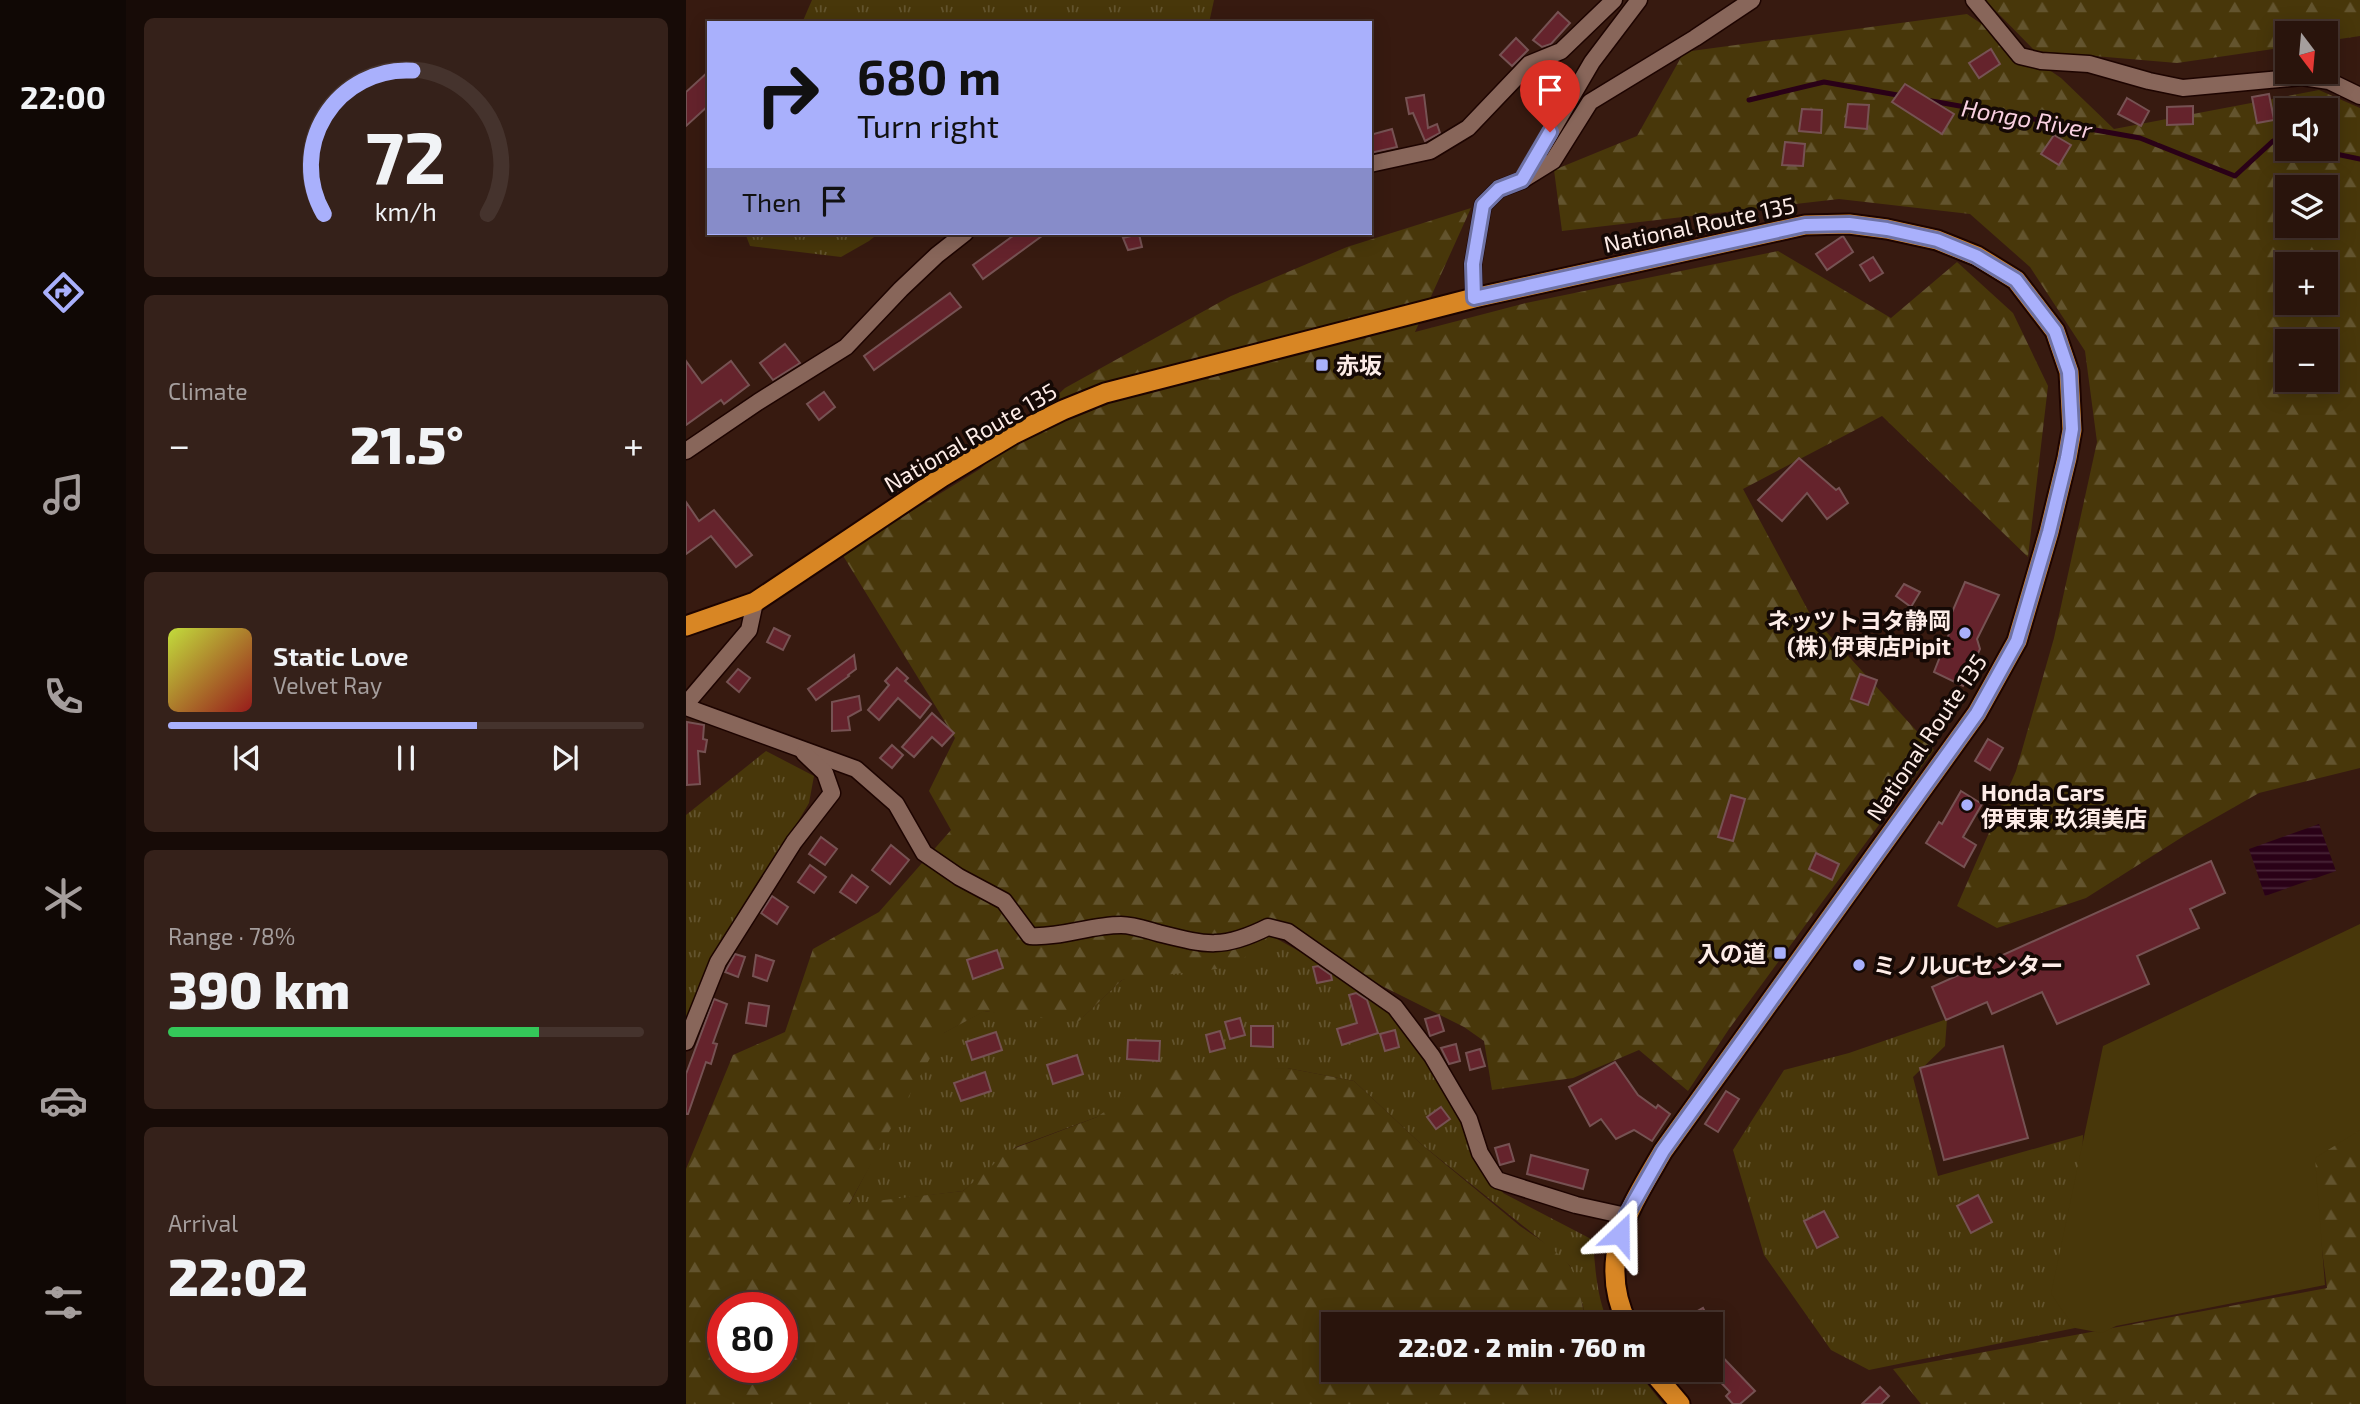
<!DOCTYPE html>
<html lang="en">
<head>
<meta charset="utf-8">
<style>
	body { margin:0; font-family:"Exo 2","Noto Sans JP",sans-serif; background:#35211a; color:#f1f3f6; height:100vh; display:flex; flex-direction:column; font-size:26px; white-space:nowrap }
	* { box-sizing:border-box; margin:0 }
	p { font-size:23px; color:#a59e9d }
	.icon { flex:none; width:38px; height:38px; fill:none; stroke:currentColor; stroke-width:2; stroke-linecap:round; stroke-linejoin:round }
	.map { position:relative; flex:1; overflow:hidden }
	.drawer { display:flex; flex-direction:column; gap:18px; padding:18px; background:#170b07; width:560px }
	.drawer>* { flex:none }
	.top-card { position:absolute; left:21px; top:21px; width:665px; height:214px; border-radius:0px; box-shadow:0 4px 18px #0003,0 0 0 2px #45332d; background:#a9b0fc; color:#111; overflow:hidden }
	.needle { width:46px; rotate:164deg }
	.controls { position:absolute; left:1589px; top:21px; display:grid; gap:14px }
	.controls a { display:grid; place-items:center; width:63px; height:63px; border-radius:0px; background:#29140c; box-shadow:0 4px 18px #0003,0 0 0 2px #45332d; font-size:35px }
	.speed { position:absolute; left:21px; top:1292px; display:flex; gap:14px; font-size:35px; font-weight:700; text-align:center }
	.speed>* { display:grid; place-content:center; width:91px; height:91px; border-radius:50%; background:#29140c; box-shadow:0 4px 18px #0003,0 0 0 2px #45332d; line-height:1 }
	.speed .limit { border:10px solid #d22; background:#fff; color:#111 }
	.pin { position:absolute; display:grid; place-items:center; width:60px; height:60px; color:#fff; margin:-72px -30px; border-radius:50% 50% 50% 0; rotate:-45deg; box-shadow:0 0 7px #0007 }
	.pin .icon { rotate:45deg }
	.me { position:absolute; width:77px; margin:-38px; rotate:23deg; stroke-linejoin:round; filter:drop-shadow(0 0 5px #0008) }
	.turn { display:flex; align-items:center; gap:24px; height:147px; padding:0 35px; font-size:32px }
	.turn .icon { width:91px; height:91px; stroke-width:2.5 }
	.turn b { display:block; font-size:49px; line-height:60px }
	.then { display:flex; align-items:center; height:66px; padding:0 35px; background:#0003; gap:14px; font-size:26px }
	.big { font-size:52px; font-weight:800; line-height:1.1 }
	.drawer .tile { flex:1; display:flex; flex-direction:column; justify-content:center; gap:10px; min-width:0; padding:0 24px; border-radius:10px; background:#35211a }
	.drawer .dial { align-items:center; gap:0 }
	.dial svg { height:182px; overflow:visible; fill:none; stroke:#45332d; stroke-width:7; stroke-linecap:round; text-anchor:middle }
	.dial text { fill:#f1f3f6; stroke:none }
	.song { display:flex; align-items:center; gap:21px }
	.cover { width:84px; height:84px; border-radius:10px; background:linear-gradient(135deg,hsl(70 70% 55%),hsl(0 70% 35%)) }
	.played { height:7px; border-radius:4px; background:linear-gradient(90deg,#a9b0fc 65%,#45332d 65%) }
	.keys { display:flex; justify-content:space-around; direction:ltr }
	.heat { display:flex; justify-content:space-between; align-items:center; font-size:38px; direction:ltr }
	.charge { height:10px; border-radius:5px; background:linear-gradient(90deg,#34c759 78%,#45332d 0) }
	.trip { position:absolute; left:635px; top:1312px; width:402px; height:70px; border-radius:0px; background:#29140c; box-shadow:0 4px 18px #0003,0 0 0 2px #45332d; font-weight:800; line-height:70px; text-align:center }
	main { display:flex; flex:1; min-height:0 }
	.menu { display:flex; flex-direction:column; width:126px; justify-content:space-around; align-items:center; background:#100805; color:#a59e9d }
	.menu .icon { width:49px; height:49px }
	.menu .selected { color:#a9b0fc }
	.menu b { font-size:32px; color:#f1f3f6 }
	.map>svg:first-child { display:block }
	.grass { fill:url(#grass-tufts) }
	.forest { fill:url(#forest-firs); fill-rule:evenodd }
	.pitch { fill:#48370a }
	.water { fill:url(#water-rules) }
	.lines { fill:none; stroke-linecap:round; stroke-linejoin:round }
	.stream { stroke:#2a0117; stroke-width:5 }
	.building { fill:#65232c; stroke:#765253; stroke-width:2 }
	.minor-casing { stroke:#1d0400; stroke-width:19 }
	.trunk-casing { stroke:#1d0400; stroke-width:23 }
	.minor { stroke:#88665a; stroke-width:16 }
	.trunk { stroke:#d88624; stroke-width:19 }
	.route-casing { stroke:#6e72a4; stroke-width:18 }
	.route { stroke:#a9b0fc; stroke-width:12 }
	.poi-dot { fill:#a9b0fc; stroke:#150905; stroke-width:2.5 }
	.labels { text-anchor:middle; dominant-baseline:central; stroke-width:7; stroke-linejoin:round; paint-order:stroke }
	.street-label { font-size:23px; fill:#fdece7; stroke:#150905 }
	.poi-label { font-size:23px; font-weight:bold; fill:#fdece7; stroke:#150905; text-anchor:start }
	.water-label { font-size:24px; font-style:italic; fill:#f9d0e1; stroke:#150905 }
</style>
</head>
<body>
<main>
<nav class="menu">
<b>22:00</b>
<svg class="icon selected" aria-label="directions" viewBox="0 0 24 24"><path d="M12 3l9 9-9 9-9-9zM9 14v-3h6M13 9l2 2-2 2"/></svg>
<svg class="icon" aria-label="music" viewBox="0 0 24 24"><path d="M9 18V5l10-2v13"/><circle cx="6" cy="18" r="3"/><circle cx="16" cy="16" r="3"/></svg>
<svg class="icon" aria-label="phone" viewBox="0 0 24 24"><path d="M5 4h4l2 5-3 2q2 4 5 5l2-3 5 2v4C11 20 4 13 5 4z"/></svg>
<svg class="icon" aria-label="climate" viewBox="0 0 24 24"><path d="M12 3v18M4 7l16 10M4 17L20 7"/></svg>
<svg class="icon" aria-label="car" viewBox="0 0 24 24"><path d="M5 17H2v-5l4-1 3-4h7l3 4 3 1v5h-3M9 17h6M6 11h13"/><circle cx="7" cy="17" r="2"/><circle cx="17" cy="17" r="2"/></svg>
<svg class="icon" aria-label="filters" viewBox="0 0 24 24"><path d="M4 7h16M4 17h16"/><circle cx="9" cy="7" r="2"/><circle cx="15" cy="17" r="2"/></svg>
</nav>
<section class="drawer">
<div class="tile dial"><svg viewBox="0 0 100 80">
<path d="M14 69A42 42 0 1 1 86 69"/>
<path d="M14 69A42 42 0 0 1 53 6" stroke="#a9b0fc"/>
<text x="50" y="56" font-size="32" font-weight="700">72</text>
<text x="50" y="72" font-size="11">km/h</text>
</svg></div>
<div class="tile"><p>Climate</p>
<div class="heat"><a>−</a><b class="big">21.5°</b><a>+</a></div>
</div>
<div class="tile">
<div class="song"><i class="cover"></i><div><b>Static Love</b><p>Velvet Ray</p></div></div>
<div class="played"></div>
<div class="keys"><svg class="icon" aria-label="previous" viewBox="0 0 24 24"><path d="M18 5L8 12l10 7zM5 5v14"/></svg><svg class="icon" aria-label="pause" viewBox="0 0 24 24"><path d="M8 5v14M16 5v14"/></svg><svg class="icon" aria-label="next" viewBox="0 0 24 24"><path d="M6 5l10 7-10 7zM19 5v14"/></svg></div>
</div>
<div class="tile"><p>Range · 78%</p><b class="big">390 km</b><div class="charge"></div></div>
<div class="tile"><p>Arrival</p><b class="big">22:02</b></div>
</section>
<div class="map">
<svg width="1674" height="1404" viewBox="0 0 1674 1404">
	<defs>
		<pattern id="grass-tufts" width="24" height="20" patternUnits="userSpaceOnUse" patternTransform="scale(1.75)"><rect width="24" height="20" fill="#48370a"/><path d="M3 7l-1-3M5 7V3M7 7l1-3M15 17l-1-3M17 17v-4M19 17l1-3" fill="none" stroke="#63542e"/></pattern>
		<pattern id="forest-firs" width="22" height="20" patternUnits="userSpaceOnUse" patternTransform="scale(1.75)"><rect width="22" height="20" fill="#48370a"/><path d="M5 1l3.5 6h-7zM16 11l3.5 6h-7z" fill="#63542e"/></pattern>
		<pattern id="water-rules" width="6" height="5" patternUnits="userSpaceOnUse" patternTransform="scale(1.75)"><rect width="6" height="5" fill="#2a0117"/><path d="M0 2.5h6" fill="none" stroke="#4a2639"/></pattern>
	</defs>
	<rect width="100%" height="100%" fill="#371a10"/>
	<g class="grass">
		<path d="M126,0H528L523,23H116Z"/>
		<path d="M59,233H193L183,241L155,257L64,246Z"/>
		<path d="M80,751L128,776L123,803L13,988L0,1021V815Z"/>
		<path d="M584,935L636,964L697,1006L759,1078L793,1135L817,1193L907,1240C909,1269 911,1298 923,1325H900L897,1306L884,1266L851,1237L735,1144L668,1081L601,1068L476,1077L411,1117L330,1147L277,1191L163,1205L252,1036L298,1011L350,1017H397L436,980Z"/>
		<path d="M1261,1019L1259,1046L1227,1077L1252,1176L1397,1135L1389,1328L1183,1370L1145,1350L1078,1255L1047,1150L1098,1070L1163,1053Z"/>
		<path d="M866,1370H950L977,1404H844Z"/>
	</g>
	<g class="forest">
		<path d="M1299,0H1674V36L1640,41V33H1601V47L1491,63L1349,51Z"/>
		<path d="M1281,14L1375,78L1428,129L1633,90L1674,108V768L1573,793L1501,834L1400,898L1311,928L1271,906L1330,771L1368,638L1411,442L1399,351L1344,267L1284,214L1153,199L876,231L868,170L951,136L998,52ZM1601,110H1640V149H1601ZM1601,187H1640V226H1601ZM1601,264H1640V303H1601ZM1601,341H1640V380H1601Z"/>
		<path d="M785,208L729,332L840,303L1092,251L1205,318L1271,262L1327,313L1362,386L1342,557L1196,416L1057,489L1124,614L1248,750L1043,1029L1002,1091L953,1050L887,1078L806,1090L798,1041L778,1027L632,954L601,932L584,935L548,967L436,980L392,1022L346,1017V1020L299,1011L258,1033L163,1204L277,1191L324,1150L411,1117L477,1070L601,1068L668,1081L735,1144L834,1226C849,1236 872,1251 883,1265C891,1276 898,1311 900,1325H648V1370H869L845,1404H0V1169L47,1055L99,1032L127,949L193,912L265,830L243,791L269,738L156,554L294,469L379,388L545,296L661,247ZM37,1307H96V1367H37Z"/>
		<path d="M1674,1122V1404H1235L1207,1369L1641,1288L1623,1150Z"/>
	</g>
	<path class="pitch" d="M1674,924V1130L1629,1158L1639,1285L1430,1326L1416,1333L1389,1328L1365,1294L1417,1046Z"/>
	<path class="water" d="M1633,824L1650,871L1579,896L1563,849Z"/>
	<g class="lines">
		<g class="stream">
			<path d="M1063,100L1138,82L1217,96"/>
			<path d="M1240,100L1454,138L1549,176L1587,141L1601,144"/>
			<path d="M1626,149L1674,159"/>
		</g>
	</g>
	<g class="building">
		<path d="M872,12L884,23L865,44L856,47L847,40Z"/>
		<path d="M830,38L842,50L826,66L814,55Z"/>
		<path d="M1305,49L1314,64L1293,78L1283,63Z"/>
		<path d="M23,71V105L0,126V92Z"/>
		<path d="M1219,84L1268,114L1256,134L1206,102Z"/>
		<path d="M1583,94L1588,120L1571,123L1566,97Z"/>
		<path d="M738,95L742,128L751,124L754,133L739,141L727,113L723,114L720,98Z"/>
		<path d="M1441,98L1463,111L1455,126L1432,114Z"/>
		<path d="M1162,104L1183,105L1181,129L1159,127Z"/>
		<path d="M1507,106V124L1481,125V107Z"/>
		<path d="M1116,109L1136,110L1135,133L1113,131Z"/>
		<path d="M706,129L711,147L684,153V135Z"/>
		<path d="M1368,135L1385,145L1373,165L1355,154Z"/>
		<path d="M1099,142L1119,144L1117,166L1096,165Z"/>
		<path d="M331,233H360L297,279L287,265Z"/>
		<path d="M453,234L456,247L442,250L437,238Z"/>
		<path d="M1157,236L1167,252L1141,270L1130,254Z"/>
		<path d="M1187,257L1197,273L1184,281L1174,265Z"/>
		<path d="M264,293L275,307L188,370L178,356Z"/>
		<path d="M99,344L114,363L87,380L74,363Z"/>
		<path d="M0,361L16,383L45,361L63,385L38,404L35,400L0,425Z"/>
		<path d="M138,392L149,407L133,420L121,404Z"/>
		<path d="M1113,458L1150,490L1153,488L1162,503L1141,519L1121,493L1096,521L1072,500Z"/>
		<path d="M0,502L13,521L28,510L66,555L50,567L25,536L0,554Z"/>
		<path d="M1279,582L1313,595L1291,639L1294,649L1277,686L1248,672L1266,626L1261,624Z"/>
		<path d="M1218,584L1234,592L1225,607L1210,596Z"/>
		<path d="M88,628L104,636L97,650L81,642Z"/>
		<path d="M168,655L170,669L162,675L163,676L130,700L122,689Z"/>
		<path d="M211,668L222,678L219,681L245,704L234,718L212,698L193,720L182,710L203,685L199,681Z"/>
		<path d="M52,669L64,678L53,692L41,682Z"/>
		<path d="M1174,674L1191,680L1182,705L1165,699Z"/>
		<path d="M173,696L175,710L162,717L164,730L146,731V702Z"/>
		<path d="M246,713L268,733L256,746L246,737L228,757L216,747Z"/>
		<path d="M1,722L18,725L17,739L21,740L19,752L12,751L14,784L1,785Z"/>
		<path d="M1302,739L1317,748L1304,770L1289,761Z"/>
		<path d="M206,745L217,755L206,768L194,758Z"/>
		<path d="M1275,791L1296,804L1277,837L1290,845L1278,867L1240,843L1253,822L1256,824Z"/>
		<path d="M1045,795L1059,799L1047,841L1032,837Z"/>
		<path d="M135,837L151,849L139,865L123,854Z"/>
		<path d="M205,845L223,860L204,884L186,870Z"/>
		<path d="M1130,853L1153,864L1146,880L1123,869Z"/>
		<path d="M1525,861L1539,893L1504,909L1513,928L1451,956L1463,984L1371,1024L1356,992L1306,1014L1301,1002L1260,1020L1246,987Z"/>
		<path d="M124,865L140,877L128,893L112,882Z"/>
		<path d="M166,875L182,887L170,903L154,892Z"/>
		<path d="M86,896L102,907L91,924L75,913Z"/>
		<path d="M311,950L317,968L287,979L281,960Z"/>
		<path d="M49,954L59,957L52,977L39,972Z"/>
		<path d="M70,955L88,961L81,981L67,976Z"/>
		<path d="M632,966L645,975L646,980L631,983L627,967Z"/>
		<path d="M670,993L681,1000L692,1033L656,1045L651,1029L671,1023L663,995Z"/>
		<path d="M28,999L41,1004L27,1043L31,1044L25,1064L20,1062L2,1114H0V1074Z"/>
		<path d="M63,1003L83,1006L80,1026L60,1023Z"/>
		<path d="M753,1015L758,1031L744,1036L739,1019Z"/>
		<path d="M554,1018L559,1035L544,1039L539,1022Z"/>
		<path d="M565,1026H587V1047L565,1046Z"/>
		<path d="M709,1030L713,1047L699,1051L694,1034Z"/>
		<path d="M534,1031L539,1048L524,1052L520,1035Z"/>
		<path d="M310,1032L316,1050L286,1060L280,1042Z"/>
		<path d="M442,1040L474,1041L473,1061L441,1059Z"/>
		<path d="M770,1044L774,1061L763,1064L755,1048Z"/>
		<path d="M1317,1046L1342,1138L1258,1160L1234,1068Z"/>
		<path d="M794,1049L799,1066L784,1070L780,1053Z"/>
		<path d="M391,1055L397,1074L367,1084L361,1065Z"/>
		<path d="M929,1062L952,1095L970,1108L972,1105L984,1114L966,1141L948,1130L930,1139L915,1119L904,1126L883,1087Z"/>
		<path d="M299,1072L305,1091L275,1101L268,1083Z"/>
		<path d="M1040,1091L1053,1099L1032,1132L1019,1124Z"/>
		<path d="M755,1107L764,1119L750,1129L741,1117Z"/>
		<path d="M823,1144L828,1161L814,1165L809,1148Z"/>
		<path d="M845,1155L902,1170L897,1189L841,1174Z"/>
		<path d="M1292,1195L1306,1222L1285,1233L1271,1206Z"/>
		<path d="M1138,1211L1152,1237L1131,1248L1118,1221Z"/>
		<path d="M1017,1308L1026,1325H987Z"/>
		<path d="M1026,1346L1069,1391L1054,1404H1047L1040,1396L1044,1392L1026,1373Z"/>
		<path d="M1194,1387L1203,1396L1195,1404H1176Z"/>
	</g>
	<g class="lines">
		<g class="minor-casing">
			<g id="minor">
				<path d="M1288,0L1334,56L1355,61L1403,64L1463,81L1497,88L1616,77L1643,81L1674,96"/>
				<path d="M684,164L744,151L782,128L843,64L875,51L928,0"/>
				<path d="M838,179L867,161L904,102L1009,38L1066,0"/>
				<path d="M788,298L787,264L797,205L813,189L837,180L906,62L953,0"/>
				<path d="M0,451L72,402L160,347L215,289L251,255L279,233"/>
				<path d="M0,704L63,630L69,602"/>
				<path d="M0,707L170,769L210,804L238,853L273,877L318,901L344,936C375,938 404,925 435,925C447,925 461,930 472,933C520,945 536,950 582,927L602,932L709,1007L746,1056L783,1119L794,1153L811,1180L890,1205L940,1216"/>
				<path d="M0,1042L32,962L108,842L146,793L139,773L118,753"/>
			</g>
		</g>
		<g class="trunk-casing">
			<g id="trunk">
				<path d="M0,626L69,602L256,477L326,435L377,410L419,393L788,298L1119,225L1163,224L1201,229L1251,240L1291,256L1330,280L1369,331L1383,372L1386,430L1381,458L1363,532L1331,641L1291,713L977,1151C944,1208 909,1258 942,1325"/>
				<path d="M965,1370L994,1404"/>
			</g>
		</g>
		<use href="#minor" class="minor"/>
		<use href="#trunk" class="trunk"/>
	</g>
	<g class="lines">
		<g class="route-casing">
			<path id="route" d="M864,132L836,180L813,189L797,205L787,264L788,298L1119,225L1163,224L1201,229L1251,240L1290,256L1330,280L1369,331L1383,372L1386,429L1381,458L1363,532L1331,641L1291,713L977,1151L940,1216L934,1234"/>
		</g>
		<use href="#route" class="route"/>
	</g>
	<g class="poi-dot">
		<rect x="629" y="358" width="14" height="14" rx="3.5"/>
		<circle cx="1279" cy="633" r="7"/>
		<circle cx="1281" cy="805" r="7"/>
		<rect x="1087" y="946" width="14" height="14" rx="3.5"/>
		<circle cx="1173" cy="965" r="7"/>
	</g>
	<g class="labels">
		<g class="street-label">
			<text transform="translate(1013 224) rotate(-12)">National Route 135</text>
			<text transform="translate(284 437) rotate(-30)">National Route 135</text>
			<text transform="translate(1240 737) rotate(-56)">National Route 135</text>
		</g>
		<g class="poi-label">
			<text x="650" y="365">赤坂</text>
			<text x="1265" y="620" text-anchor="end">ネッツトヨタ静岡<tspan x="1265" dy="26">(株) 伊東店Pipit</tspan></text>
			<text x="1295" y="792">Honda Cars<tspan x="1295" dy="26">伊東東 玖須美店</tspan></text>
			<text x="1080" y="953" text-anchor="end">入の道</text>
			<text x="1187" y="965">ミノルUCセンター</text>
		</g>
		<g class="water-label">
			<text transform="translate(1341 118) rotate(10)">Hongo River</text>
		</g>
	</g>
</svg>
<div class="controls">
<a><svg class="needle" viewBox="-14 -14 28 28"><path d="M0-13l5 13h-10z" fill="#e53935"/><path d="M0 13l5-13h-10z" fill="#a59e9d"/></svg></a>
<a><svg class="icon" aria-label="sound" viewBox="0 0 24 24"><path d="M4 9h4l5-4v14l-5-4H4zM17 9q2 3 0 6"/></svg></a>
<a><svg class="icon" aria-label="layers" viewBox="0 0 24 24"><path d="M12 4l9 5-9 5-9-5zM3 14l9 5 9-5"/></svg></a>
<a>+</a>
<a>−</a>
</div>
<div class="speed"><div class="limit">80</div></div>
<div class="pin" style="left:864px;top:132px;background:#d93025"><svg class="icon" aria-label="arrive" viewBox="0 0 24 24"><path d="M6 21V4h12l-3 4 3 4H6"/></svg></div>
<svg class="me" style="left:934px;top:1234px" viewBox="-20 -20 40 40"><path d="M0-17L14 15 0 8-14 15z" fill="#a9b0fc" stroke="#fff" stroke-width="4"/></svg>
<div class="trip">22:02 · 2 min · 760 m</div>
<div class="top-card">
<div class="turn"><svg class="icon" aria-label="right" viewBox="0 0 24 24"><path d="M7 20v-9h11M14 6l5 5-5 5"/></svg><div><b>680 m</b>Turn right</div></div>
<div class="then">Then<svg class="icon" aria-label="arrive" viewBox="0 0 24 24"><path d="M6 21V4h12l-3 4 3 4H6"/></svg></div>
</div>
</div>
</main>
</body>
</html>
